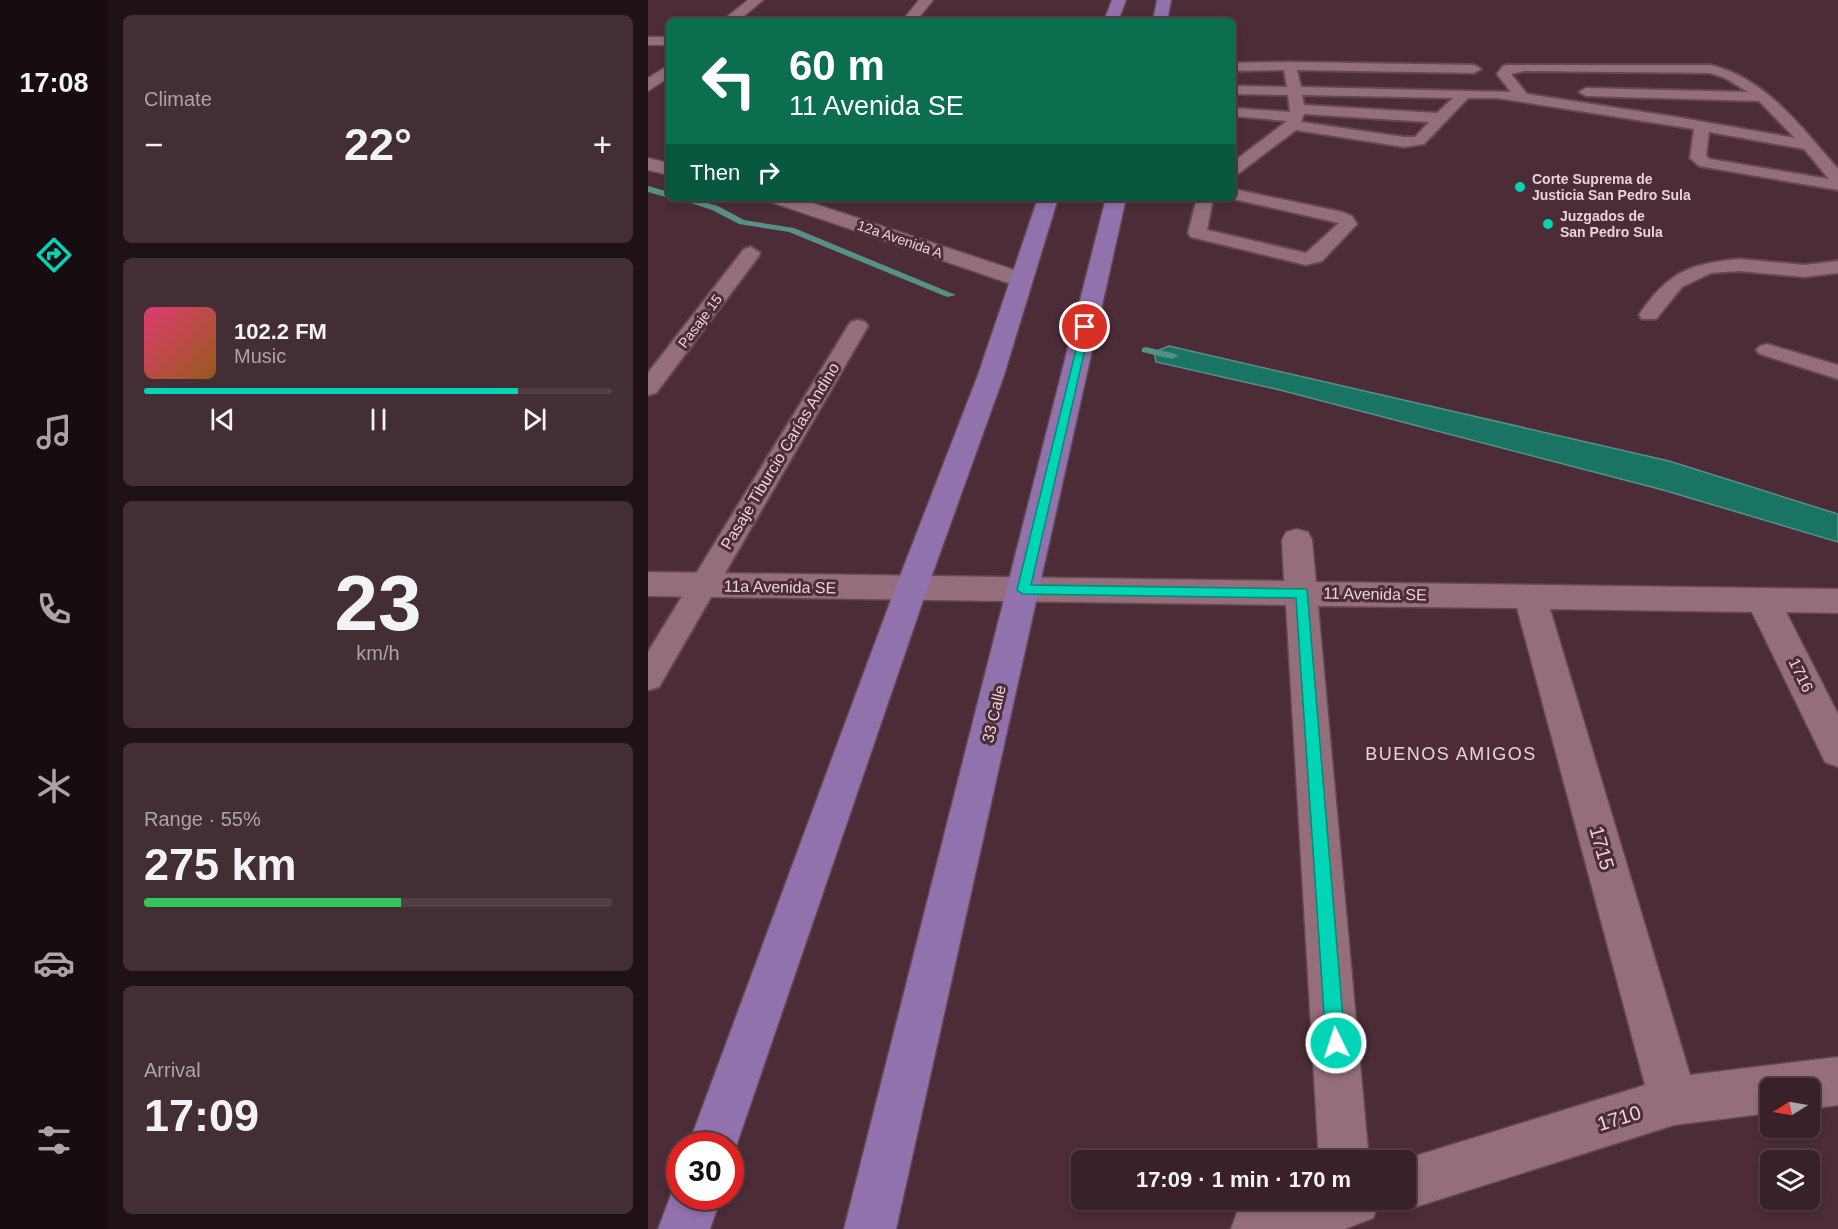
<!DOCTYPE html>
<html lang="en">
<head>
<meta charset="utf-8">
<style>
	body { margin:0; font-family:Helvetica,sans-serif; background:#442e35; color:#f1f3f6; height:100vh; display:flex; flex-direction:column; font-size:22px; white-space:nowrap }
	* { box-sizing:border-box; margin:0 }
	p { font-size:20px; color:#aba3a8 }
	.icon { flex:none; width:33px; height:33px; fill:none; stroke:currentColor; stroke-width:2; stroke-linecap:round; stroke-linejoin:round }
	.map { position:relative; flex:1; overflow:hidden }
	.side { display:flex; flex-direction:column; gap:15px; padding:15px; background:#1f1217; width:540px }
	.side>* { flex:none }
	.hud { position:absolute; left:18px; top:18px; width:570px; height:183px; border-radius:9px; box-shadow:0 3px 9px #0003,0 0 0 2px #533e46; background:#0b6e4f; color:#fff; overflow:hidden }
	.needle { width:39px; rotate:259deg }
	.buttons { position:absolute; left:1112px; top:1078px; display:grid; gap:12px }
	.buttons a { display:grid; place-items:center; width:60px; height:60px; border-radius:9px; background:#392129; box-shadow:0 3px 9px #0003,0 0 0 2px #533e46; font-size:30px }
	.speed { position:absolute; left:18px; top:1132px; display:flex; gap:12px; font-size:30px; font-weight:700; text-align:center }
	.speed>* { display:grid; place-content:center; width:78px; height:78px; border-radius:50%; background:#392129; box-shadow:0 3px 9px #0003,0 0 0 2px #533e46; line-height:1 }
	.speed .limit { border:9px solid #d22; background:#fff; color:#111 }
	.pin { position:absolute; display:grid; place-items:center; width:51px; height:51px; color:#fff; margin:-26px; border:3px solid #fff; border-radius:50%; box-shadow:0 2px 6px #0007 }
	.me { position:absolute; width:66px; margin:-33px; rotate:356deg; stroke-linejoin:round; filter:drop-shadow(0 0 4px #0008) }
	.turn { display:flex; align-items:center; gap:21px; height:126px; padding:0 24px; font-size:27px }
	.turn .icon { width:78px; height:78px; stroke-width:2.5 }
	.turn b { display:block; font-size:42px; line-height:51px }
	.then { display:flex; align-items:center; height:57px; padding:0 24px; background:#0003; gap:12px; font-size:22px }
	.big { font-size:45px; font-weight:800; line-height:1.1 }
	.side .card { flex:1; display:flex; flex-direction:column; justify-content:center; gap:9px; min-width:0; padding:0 21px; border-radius:9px; background:#442e35 }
	.side .dial { align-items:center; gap:0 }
	.dial b { font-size:78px; line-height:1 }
	.song { display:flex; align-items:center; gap:18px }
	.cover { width:72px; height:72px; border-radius:9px; background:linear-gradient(135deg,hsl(340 70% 55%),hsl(30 70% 35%)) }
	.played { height:6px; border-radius:3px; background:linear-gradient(90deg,#01d5b6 80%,#533e46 80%) }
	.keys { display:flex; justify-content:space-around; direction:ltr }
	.heat { display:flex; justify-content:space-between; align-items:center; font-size:33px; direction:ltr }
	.charge { height:9px; border-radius:4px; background:linear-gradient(90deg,#34c759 55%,#533e46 0) }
	.trip { position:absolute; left:423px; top:1150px; width:345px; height:60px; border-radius:9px; background:#392129; box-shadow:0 3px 9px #0003,0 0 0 2px #533e46; font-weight:800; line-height:60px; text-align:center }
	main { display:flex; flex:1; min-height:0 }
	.tabs { display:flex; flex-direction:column; width:108px; justify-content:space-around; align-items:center; background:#170d10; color:#aba3a8 }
	.tabs .icon { width:42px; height:42px }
	.tabs .on { color:#01d5b6 }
	.tabs b { font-size:27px; color:#f1f3f6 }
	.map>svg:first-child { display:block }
	.water { fill:#197464; stroke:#579087; stroke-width:1.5 }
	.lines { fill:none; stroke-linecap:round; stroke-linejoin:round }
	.stream { fill:#579087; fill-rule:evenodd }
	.service-casing { stroke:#644953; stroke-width:4 }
	.minor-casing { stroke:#644953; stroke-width:3 }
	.primary-casing { stroke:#644953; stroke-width:3 }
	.service { fill:#946f7b; fill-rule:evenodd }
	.minor { fill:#946f7b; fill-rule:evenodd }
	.primary { fill:#9272ac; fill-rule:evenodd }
	.route { fill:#01d5b6; stroke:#018a76; stroke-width:1.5 }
	.poi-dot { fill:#01d5b6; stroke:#4c2c37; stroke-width:2 }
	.labels { text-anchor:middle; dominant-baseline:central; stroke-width:6; stroke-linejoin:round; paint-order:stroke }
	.far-poi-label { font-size:14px; font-weight:bold; fill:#e8d3d9; stroke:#4c2c37; text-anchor:start }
	.far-street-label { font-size:14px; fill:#e8d3d9; stroke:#4c2c37 }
	.street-label { font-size:16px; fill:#e8d3d9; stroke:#4c2c37 }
	.neighbourhood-label { font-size:18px; letter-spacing:1.5px; fill:#e8d3d9; stroke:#4c2c37 }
	.near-street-label { font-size:20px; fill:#e8d3d9; stroke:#4c2c37 }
</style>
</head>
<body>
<main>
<nav class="tabs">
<b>17:08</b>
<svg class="icon on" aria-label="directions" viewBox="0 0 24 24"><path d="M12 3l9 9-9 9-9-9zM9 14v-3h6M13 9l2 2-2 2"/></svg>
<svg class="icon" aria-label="music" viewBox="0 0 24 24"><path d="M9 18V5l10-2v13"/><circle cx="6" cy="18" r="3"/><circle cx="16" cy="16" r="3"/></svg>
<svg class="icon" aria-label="phone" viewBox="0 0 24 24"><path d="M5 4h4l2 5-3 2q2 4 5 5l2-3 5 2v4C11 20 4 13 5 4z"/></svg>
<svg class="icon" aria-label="climate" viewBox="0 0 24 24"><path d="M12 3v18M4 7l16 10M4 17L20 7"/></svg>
<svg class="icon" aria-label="car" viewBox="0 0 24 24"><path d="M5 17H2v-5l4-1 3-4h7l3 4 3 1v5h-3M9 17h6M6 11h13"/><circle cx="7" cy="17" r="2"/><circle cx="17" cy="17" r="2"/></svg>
<svg class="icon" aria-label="filters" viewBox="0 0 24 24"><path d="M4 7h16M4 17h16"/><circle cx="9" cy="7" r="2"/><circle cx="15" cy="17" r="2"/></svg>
</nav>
<section class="side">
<div class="card"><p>Climate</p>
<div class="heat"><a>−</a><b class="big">22°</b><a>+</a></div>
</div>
<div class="card">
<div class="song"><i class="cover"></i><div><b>102.2 FM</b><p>Music</p></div></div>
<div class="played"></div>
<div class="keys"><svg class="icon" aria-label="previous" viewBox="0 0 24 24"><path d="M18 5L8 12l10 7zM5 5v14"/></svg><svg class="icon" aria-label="pause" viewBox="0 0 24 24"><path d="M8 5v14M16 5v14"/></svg><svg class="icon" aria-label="next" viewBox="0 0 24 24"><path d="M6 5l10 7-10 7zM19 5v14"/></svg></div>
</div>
<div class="card dial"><b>23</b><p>km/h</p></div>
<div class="card"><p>Range · 55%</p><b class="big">275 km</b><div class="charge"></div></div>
<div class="card"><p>Arrival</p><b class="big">17:09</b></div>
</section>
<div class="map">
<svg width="1190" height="1229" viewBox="0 0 1190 1229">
	<rect width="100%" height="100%" fill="#4c2c37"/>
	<path class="water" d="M521,346L1021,461L1190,514V542L1015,490L632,390L508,362L506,352Z"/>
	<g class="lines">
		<g class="stream">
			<path d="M0,186L21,192V198L0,192Z"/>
			<path d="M27,198H41L70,206L96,220L146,228L308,295L299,297L141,232L91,224L64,210Z"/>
			<path d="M498,347L528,354L530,356L524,359L494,352V348Z"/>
		</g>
		<g class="service-casing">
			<g id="service">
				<path d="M642,62L826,65L833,69L826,73L649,70L653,87L863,92L849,74L855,66L860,65H1063C1119,79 1154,128 1190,169V190L1051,166L1042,158L1046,129L849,98H820L776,144L756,147L648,130L591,173L585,175V162L639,121L585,116V108L642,112L640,95L585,94V86L639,87L636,70L585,71V63ZM877,71L1062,73L1077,78L1100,92L938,88L931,92L938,96L1111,101L1147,138L1028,117L879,94L863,74ZM654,95L805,98L789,113L656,105ZM656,114L781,122L767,137H756L653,122ZM1061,132L1156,149L1181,179L1062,159L1058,156Z"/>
				<path d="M585,189L694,212L704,216L709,224L674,261L658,265L543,237L540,233L549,198H565L559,230L658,253L691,223L581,198H585Z"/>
				<path d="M103,247L112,253L110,257L8,393L0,395V373L96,249Z"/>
				<path d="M1091,259L1156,265L1190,261V273L1156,277L1091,271L1063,273L1034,287L1008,319H994L991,315C1020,272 1041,264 1091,259Z"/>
				<path d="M210,320L217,322L220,326L11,687L0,690V652L200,326L203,322Z"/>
				<path d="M1119,344L1190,365V379L1112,354L1108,350L1112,346Z"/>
			</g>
		</g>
		<g class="minor-casing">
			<g id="minor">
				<path d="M100,0H115L90,21H74Z"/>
				<path d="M271,0H285L268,21H254Z"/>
				<rect x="0" y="37" width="21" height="8"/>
				<path d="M21,65V77L0,91V78Z"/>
				<path d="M0,158L21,163V175L0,170Z"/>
				<path d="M120,198H149L382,275L385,280L382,285H366L123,202Z"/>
				<path d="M649,529L660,532L664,540L668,582L1190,589V613L1138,612L1190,714V767L1177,762L1104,612L902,609L1042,1075L1190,1057V1105L1161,1109V1089H1122V1113L1026,1125L758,1210L740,1202L739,1200H758V1161H751L997,1085L869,608L670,606L721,1161H671L638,605L0,596V572L636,581L634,540L638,532Z"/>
				<path d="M618,1200H733L725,1218L697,1229H583L590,1210Z"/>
			</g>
		</g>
		<g class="primary-casing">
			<g id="primary">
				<path d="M464,0H478L470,21H456Z"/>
				<path d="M509,0H523L519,21H505Z"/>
				<path d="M390,198H410L356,375L279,589L82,1164V1146H40L247,589L330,375Z"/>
				<path d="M458,198H478L248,1229H196Z"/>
				<path d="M32,1177V1197H73L62,1229H10L29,1179Z"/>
			</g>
		</g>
		<use href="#service" class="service"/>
		<use href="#minor" class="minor"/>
		<use href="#primary" class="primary"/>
	</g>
	<path class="route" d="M434,325L442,327L383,585L659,589L697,1043L694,1050L688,1052L681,1050L678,1043L648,598L375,594L369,590Z"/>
	<g class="poi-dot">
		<circle cx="872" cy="187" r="6"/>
		<circle cx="900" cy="224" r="6"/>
	</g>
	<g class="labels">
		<g class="far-poi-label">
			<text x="884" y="179">Corte Suprema de<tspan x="884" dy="16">Justicia San Pedro Sula</tspan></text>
			<text x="912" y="216">Juzgados de<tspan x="912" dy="16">San Pedro Sula</tspan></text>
		</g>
		<g class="far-street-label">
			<text transform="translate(252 239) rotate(19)">12a Avenida A</text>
			<text transform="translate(52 321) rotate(-53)">Pasaje 15</text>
		</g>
		<g class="street-label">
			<text transform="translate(132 456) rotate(-59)">Pasaje Tiburcio Carías Andino</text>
			<text transform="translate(132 587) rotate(1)">11a Avenida SE</text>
			<text transform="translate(727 594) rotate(1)">11 Avenida SE</text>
			<text transform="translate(1153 675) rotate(64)">1716</text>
			<text transform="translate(346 714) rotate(-77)">33 Calle</text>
		</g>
		<g class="neighbourhood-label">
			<text x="803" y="754">BUENOS AMIGOS</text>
		</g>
		<g class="near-street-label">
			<text transform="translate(954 848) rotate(74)">1715</text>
			<text transform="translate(971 1118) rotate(-17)">1710</text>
		</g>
	</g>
</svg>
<div class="buttons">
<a><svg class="needle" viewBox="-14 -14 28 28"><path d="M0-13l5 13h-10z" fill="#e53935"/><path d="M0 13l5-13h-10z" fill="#aba3a8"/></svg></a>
<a><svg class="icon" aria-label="layers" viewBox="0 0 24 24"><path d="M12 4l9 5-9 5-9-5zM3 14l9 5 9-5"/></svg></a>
</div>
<div class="speed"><div class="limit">30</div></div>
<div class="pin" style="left:437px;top:327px;background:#d93025"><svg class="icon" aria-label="arrive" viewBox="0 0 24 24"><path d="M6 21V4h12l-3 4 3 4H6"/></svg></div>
<svg class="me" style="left:688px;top:1043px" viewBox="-20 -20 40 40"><circle r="17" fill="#01d5b6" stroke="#fff" stroke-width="3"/><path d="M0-11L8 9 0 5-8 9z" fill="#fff"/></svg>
<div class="trip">17:09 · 1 min · 170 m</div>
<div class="hud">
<div class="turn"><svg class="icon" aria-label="left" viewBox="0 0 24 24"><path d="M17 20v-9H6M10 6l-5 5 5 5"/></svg><div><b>60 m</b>11 Avenida SE</div></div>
<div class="then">Then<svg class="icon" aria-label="right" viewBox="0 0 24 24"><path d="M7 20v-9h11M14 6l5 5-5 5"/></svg></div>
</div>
</div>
</main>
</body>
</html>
